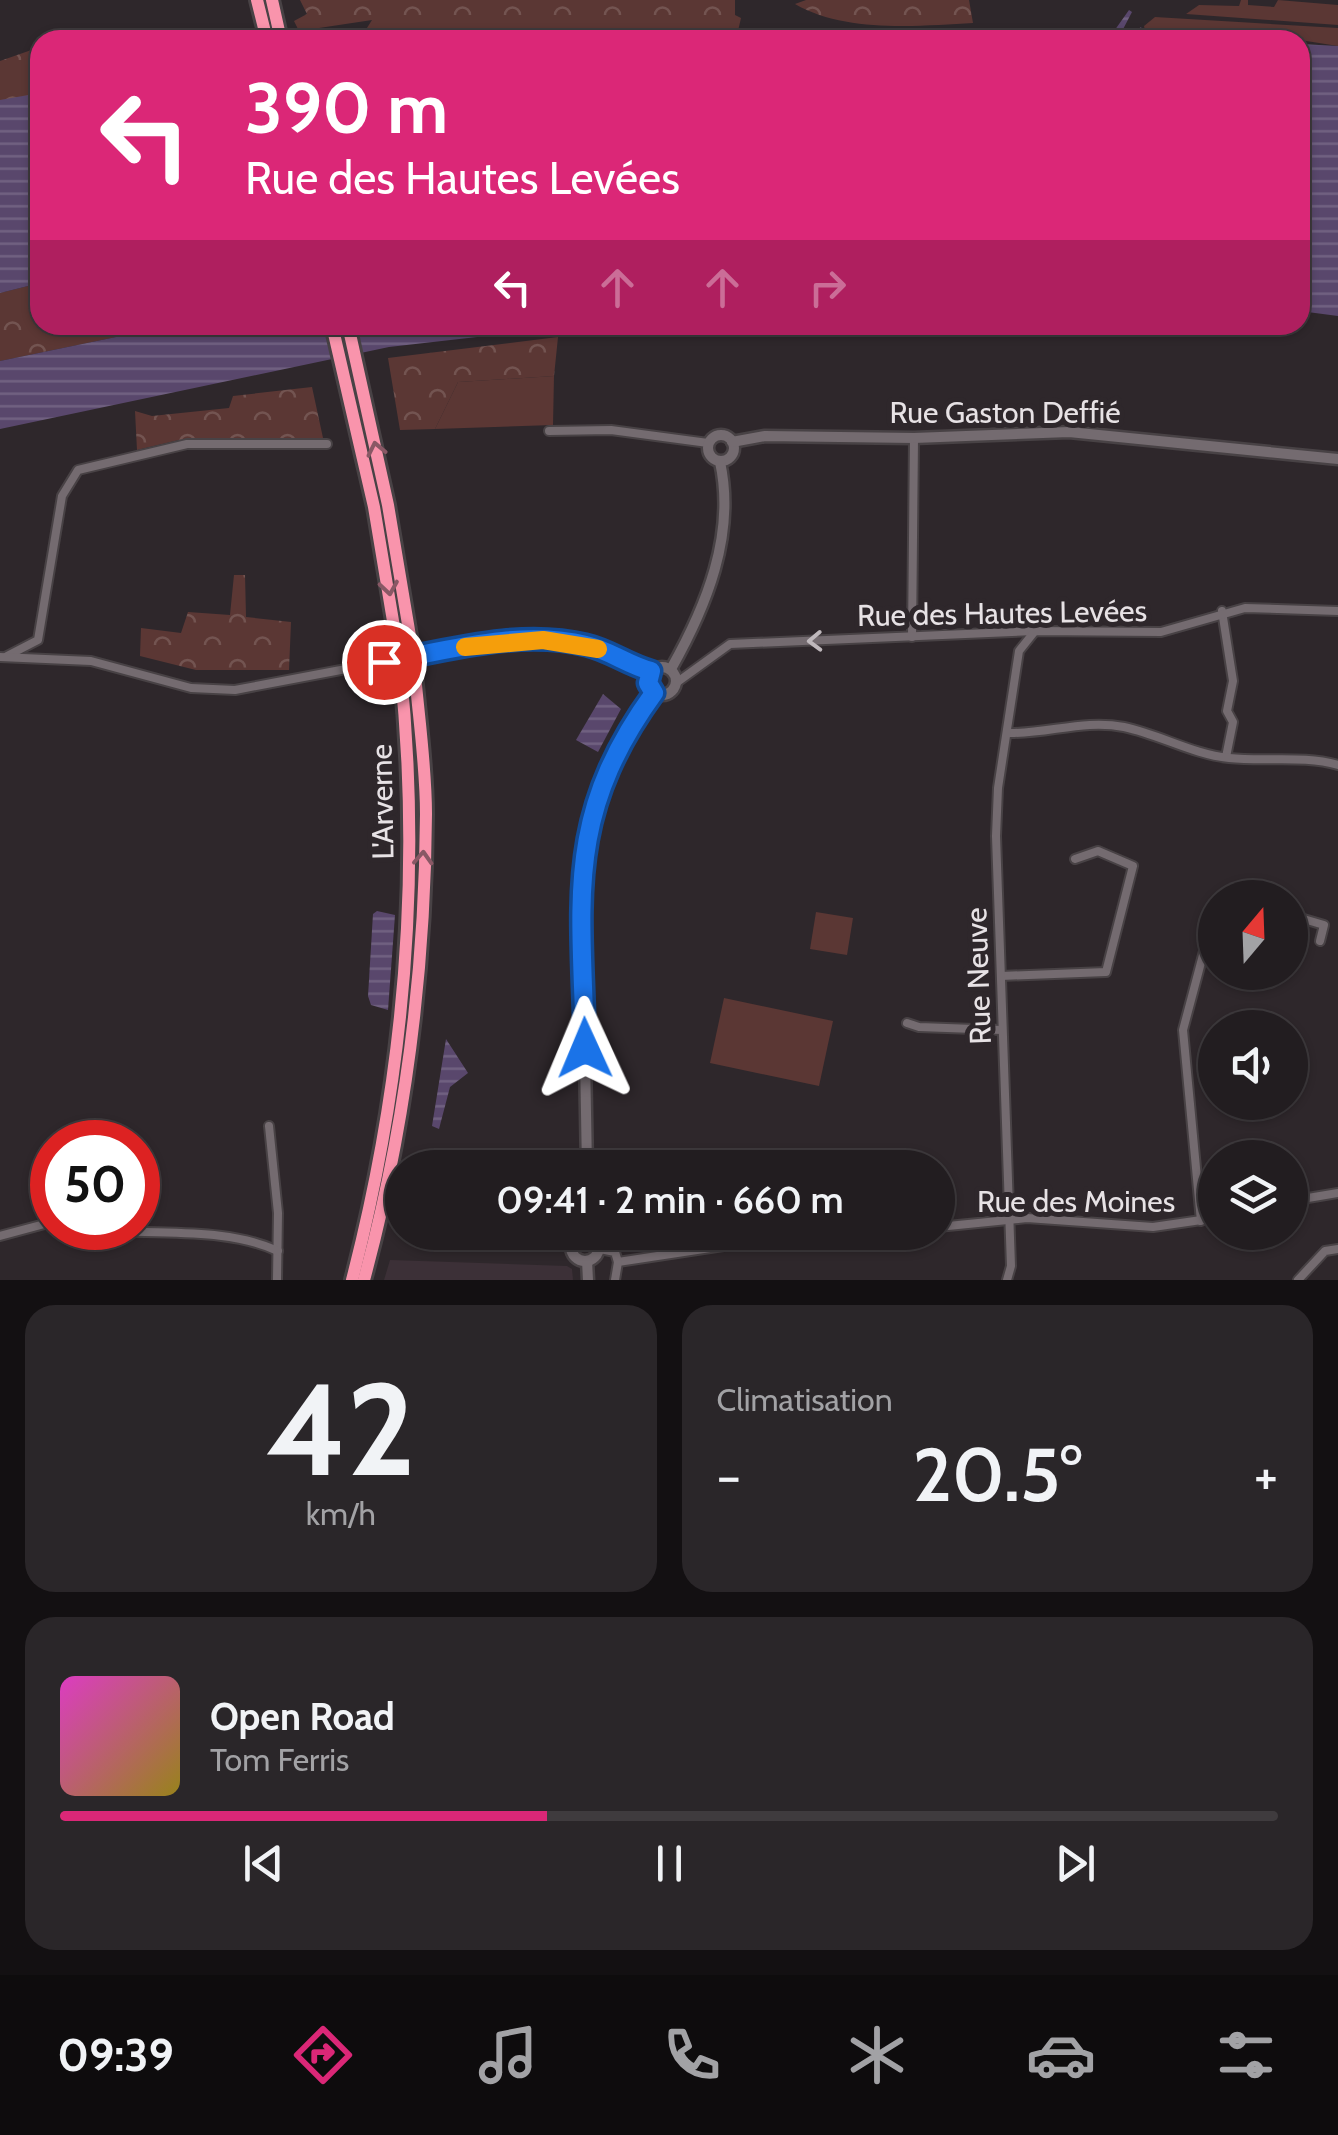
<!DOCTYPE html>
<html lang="fr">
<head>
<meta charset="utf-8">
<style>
	body { margin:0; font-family:Cabin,sans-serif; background:#2a2629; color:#f1f3f6; height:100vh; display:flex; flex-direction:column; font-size:38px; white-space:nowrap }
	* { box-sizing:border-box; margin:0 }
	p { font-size:32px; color:#a2a2a5 }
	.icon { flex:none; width:55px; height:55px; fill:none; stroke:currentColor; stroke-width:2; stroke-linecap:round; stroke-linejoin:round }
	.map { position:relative; height:1280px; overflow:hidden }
	.panel { display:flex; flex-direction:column; gap:25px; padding:25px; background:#131012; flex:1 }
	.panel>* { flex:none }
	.banner { position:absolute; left:30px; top:30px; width:1280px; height:305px; border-radius:30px; box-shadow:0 2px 8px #0004,0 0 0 2px #3f3b3e; background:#db2777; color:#fff; overflow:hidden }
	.needle { width:65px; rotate:19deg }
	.tools { position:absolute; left:1198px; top:880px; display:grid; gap:20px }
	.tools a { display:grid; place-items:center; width:110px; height:110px; border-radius:50%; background:#221d20; box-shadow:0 2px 8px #0004,0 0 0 2px #3f3b3e; font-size:50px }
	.speed { position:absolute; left:30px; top:1120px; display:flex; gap:20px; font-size:50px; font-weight:700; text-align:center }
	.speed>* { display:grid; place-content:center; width:130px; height:130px; border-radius:50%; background:#221d20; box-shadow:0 2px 8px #0004,0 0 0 2px #3f3b3e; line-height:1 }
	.speed .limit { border:15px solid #d22; background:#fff; color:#111 }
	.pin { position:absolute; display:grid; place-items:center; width:85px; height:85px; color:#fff; margin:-42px; border:5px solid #fff; border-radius:50%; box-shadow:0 2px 10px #0007 }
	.me { position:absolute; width:110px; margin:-55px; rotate:359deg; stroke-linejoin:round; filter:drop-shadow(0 0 8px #0008) }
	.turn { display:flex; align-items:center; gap:35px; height:210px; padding:0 50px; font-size:45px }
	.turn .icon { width:130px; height:130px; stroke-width:2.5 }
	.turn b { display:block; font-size:70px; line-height:85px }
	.lanes { display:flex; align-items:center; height:95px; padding:0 50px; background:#0003; justify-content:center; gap:50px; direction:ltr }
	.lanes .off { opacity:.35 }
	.big { font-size:75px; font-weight:600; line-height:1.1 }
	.panel .card { flex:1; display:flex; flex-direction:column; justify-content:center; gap:15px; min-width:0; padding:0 35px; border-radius:30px; background:#2a2629 }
	.panel .dial { align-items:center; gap:0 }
	.dial b { font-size:130px; line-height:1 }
	.song { display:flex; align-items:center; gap:30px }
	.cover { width:120px; height:120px; border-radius:15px; background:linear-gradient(135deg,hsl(310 70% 55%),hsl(50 70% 35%)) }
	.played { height:10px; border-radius:5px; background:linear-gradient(90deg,#db2777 40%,#3f3b3e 40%) }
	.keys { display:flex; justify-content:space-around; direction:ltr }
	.heat { display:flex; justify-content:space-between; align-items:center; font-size:55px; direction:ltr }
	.panel .tiles { flex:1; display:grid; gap:25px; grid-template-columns:1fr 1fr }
	.card:last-child { grid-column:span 2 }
	.trip { position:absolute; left:385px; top:1150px; width:570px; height:100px; border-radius:50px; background:#221d20; box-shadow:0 2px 8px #0004,0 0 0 2px #3f3b3e; font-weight:600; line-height:100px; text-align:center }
	.dock { display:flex; height:160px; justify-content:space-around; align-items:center; background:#0e0c0d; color:#a2a2a5 }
	.dock .icon { width:70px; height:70px }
	.dock .selected { color:#db2777 }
	.dock b { font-size:45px; color:#f1f3f6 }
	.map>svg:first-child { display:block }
	.built { fill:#3c3037 }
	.grass { fill:#5b3734 }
	.forest { fill:url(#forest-crowns) }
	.water { fill:url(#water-rules) }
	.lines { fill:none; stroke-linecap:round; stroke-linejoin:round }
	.minor-casing { stroke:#484245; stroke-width:12 }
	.secondary-casing { stroke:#484245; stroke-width:15 }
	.motorway-casing { stroke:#484245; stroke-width:18 }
	.minor { stroke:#746b70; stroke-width:8 }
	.secondary { stroke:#746b70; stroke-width:10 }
	.motorway { stroke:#f994ac; stroke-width:12 }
	.motorway-bridge-casing { stroke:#484245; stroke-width:18; stroke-linecap:butt }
	.motorway-bridge { stroke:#f994ac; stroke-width:12 }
	.oneway { stroke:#895865 }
	.oneway2 { stroke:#bfb8bc }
	.route-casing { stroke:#114b97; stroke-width:25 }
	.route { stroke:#1a73e8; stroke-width:18 }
	.slow { stroke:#f59e0b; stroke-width:18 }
	.labels { text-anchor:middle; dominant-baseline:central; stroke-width:10; stroke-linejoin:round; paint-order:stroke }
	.street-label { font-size:30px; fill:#e7e2e5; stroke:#2e272b }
</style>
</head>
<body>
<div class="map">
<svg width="1338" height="1280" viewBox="0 0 1338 1280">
	<defs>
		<pattern id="forest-crowns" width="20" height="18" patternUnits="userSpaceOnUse" patternTransform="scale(2.5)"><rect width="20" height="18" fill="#5b3734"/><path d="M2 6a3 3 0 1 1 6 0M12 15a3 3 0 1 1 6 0" fill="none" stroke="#735451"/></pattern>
		<pattern id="water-rules" width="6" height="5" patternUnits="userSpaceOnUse" patternTransform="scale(2.5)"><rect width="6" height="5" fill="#59476c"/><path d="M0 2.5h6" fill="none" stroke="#716181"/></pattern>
	</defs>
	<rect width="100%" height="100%" fill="#2e272b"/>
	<path class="built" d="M390,1260L567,1266L572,1269L573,1280H384Z"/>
	<g class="grass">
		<path d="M1241,0H1248V5L1274,7L1278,0L1338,5V25L1186,14L1199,5L1239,6Z"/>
		<path d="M1155,17L1338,28V46L1300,40L1146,36L1144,26Z"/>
		<path d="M554,376L553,425L435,429L458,382Z"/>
		<path d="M816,912L853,918L847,955L810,949Z"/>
		<path d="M724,998L833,1021L819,1086L710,1063Z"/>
	</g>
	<g class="forest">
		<path d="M300,0H735V15L741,18L737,35L321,40L362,36L372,20L299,31L294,21L307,14Z"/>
		<path d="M806,0H969L973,23C917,26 845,33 795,4Z"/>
		<path d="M229,29L236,32L231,40H74Z"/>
		<path d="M40,47V97L0,104V61Z"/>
		<path d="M40,283V325H183L169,333L145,331L0,361V293Z"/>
		<path d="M558,337L554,376L458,382L435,429L400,430L388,358Z"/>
		<path d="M312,387L323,438L179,440L137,450L135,411L152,416L229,408L233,396Z"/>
		<path d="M234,575H245L246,617L291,622L289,670H196L140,656L141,628L181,633L188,612L230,615Z"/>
	</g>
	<g class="water">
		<path d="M1129,10L1132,12L1120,35H1131L1141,27L1145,36L1248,40H624L1112,34Z"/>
		<path d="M1300,44L1338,46V316L1300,311Z"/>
		<path d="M40,93V283L0,293V100Z"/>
		<path d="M183,325H583L389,347L0,429V361L145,331L169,333Z"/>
		<path d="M603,694L621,709L598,752L576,740Z"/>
		<path d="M377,911L395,915L388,1010L371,1005L368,996L373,914Z"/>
		<path d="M446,1039L468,1073L450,1087L439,1129L432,1126Z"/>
	</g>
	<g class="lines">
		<g class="minor-casing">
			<g id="minor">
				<path d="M549,431L611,430L708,443"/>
				<path d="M1222,611L1233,681L1227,711L1233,722L1226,757"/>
				<path d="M912,637L914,438"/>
				<path d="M7,656L38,640L62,496L78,470L187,444H327"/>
				<path d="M0,657L91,661L191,688L235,690L399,659"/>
				<path d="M412,657C469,646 528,631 585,645C609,650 628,665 651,671"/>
				<path d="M676,683L730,644L1035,631L1161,632L1245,608L1338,611"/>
				<path d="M1008,733C1048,734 1084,719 1124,727C1161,735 1192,754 1229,758C1265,762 1304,755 1338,765"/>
				<path d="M1290,915L1324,925L1320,941"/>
				<path d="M1001,976L1106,972L1133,866L1098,851L1075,859"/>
				<path d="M907,1023L919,1027L1002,1030"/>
				<path d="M269,1126L278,1213L277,1280"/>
				<path d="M1290,1201L1338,1193"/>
				<path d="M1201,1221L1183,1030L1215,910"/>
				<path d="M938,1227L1027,1218L1153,1227L1215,1218"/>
				<path d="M88,1228C149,1237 222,1225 278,1251"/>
				<path d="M0,1236L52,1222"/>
				<path d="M600,1249L615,1252L618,1262"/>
				<path d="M618,1262L730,1245L890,1232"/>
				<path d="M615,1280L618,1262"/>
				<path d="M1007,1280L1011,1266L996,836L998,788L1019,651L1035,631"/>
				<path d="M1298,1280L1325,1251L1338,1249"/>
			</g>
		</g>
		<g class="secondary-casing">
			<g id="secondary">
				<circle cx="721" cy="448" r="13"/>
				<path d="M732,442L765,436L914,438L1069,432L1338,459"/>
				<circle cx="662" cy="681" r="14"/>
				<path d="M671,669C706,607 736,535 720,462"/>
				<path d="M587,1168L582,889L588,823L617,748L654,693"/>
				<circle cx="585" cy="1247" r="14"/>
				<path d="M587,1261L588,1280"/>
			</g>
		</g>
		<g class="motorway-casing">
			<g id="motorway">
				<path d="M257,0L267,40"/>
				<path d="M272,0L281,40"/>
				<path d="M332,325L374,507L398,651"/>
				<path d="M348,325L388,505L412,648"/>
				<path d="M352,1280C404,1079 422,872 400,666"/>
				<path d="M364,1280C405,1129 425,971 426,814C426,764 418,713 414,663"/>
			</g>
		</g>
		<use href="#minor" class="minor"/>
		<use href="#secondary" class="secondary"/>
		<use href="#motorway" class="motorway"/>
		<g class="motorway-bridge-casing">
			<g id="motorway-bridge">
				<path d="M412,648L414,663"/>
				<path d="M398,651L400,666"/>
			</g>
		</g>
		<use href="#motorway-bridge" class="motorway-bridge"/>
	</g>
	<defs><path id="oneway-chevron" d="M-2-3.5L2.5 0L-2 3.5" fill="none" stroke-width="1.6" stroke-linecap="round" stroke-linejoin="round" transform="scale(2.5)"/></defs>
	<g class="oneway">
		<use href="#oneway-chevron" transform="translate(376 449) rotate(-102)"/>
		<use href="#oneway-chevron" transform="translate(389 588) rotate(81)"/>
		<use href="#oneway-chevron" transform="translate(423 858) rotate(-87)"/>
	</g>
	<use class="oneway2" href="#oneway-chevron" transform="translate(815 641) rotate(178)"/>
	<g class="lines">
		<g class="route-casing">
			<path id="route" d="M384,662C449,650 520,629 586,645C609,650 628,665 651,671L648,683L654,693C563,818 582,903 585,1048"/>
		</g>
		<use href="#route" class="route"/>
		<path class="slow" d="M465,647L543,640L598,649"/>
	</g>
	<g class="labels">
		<g class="street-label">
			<text x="1005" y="412">Rue Gaston Deffié</text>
			<text transform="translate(1002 613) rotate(-1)">Rue des Hautes Levées</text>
			<text transform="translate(382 802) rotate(-91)">L'Arverne</text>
			<text transform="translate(978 976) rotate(-92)">Rue Neuve</text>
			<text x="1076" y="1201">Rue des Moines</text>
		</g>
	</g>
</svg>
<div class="tools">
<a><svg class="needle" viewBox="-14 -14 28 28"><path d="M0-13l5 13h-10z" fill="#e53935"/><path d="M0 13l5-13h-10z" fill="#a2a2a5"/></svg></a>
<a><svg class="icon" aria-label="sound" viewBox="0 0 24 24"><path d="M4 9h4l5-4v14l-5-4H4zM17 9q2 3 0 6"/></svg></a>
<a><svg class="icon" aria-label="layers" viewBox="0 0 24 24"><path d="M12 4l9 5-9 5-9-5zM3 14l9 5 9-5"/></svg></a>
</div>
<div class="speed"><div class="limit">50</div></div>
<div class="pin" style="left:384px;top:662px;background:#d93025"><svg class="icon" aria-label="arrive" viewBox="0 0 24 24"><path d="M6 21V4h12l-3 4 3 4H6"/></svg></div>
<svg class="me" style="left:585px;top:1048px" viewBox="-20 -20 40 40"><path d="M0-17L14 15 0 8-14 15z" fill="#1a73e8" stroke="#fff" stroke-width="4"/></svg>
<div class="trip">09:41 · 2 min · 660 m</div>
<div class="banner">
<div class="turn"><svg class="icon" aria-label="left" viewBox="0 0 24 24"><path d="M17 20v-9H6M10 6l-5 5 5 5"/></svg><div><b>390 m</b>Rue des Hautes Levées</div></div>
<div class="lanes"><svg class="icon" aria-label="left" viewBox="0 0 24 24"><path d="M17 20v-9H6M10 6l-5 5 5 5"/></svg><svg class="icon off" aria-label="ahead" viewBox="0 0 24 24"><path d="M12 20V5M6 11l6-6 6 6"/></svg><svg class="icon off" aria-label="ahead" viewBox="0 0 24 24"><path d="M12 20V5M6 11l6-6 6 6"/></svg><svg class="icon off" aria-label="right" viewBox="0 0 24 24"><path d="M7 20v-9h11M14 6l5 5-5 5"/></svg></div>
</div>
</div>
<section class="panel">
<div class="tiles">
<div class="card dial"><b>42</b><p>km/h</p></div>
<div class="card"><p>Climatisation</p>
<div class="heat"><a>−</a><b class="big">20.5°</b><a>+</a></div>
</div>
<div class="card">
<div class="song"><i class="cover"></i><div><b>Open Road</b><p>Tom Ferris</p></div></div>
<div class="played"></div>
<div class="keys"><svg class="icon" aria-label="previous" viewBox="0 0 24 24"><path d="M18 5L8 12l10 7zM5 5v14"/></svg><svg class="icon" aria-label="pause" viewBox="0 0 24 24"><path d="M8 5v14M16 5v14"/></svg><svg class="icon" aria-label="next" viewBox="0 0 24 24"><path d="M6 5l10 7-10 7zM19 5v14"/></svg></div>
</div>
</div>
</section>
<nav class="dock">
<b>09:39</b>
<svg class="icon selected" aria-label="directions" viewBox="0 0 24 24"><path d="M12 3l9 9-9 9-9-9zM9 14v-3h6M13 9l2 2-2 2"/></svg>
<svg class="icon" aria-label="music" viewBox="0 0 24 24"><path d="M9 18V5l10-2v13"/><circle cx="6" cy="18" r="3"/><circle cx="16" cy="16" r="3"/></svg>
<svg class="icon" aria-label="phone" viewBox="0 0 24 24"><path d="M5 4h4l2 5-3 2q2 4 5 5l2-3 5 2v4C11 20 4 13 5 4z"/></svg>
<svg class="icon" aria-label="climate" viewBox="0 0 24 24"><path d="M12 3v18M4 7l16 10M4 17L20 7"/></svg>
<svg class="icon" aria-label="car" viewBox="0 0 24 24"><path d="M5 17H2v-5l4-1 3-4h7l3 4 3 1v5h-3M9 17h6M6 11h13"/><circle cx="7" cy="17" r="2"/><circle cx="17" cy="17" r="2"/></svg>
<svg class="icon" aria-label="filters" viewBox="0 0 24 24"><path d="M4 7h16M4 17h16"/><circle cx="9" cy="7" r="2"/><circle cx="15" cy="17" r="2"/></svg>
</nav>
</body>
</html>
